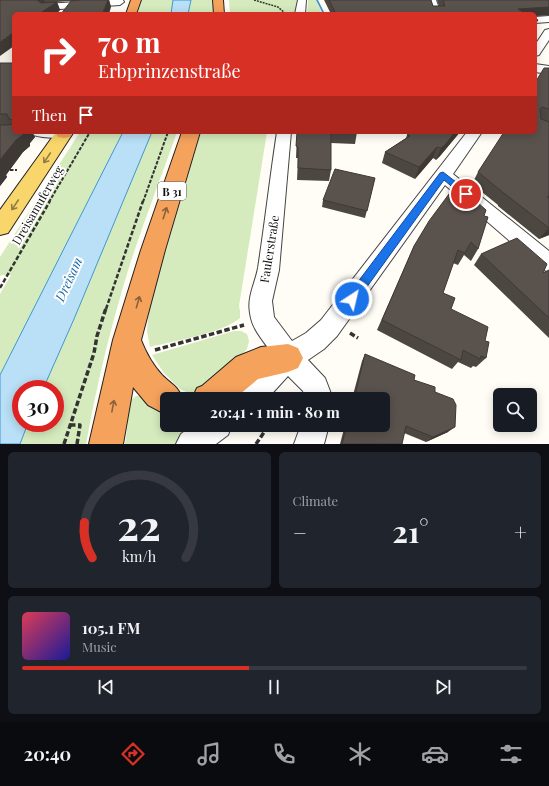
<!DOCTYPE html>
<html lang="en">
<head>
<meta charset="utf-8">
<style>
	body { margin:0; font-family:"Playfair Display",serif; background:#20242c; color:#f1f3f6; height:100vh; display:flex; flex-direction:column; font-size:15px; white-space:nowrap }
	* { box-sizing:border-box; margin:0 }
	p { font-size:13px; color:#9ea1a6 }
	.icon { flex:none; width:22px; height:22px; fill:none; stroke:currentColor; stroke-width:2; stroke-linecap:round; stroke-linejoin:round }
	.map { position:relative; height:444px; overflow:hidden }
	.sheet { display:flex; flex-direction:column; gap:8px; padding:8px; background:#0d0f14; flex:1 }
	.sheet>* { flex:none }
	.guide { position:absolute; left:12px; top:12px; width:525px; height:122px; border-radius:6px; box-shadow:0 2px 10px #0003; background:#d93025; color:#fff; overflow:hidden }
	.tools { position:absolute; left:493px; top:388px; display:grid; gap:8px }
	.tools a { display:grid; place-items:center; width:44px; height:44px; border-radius:6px; background:#171b24; box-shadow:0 2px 10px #0003; font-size:20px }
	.speed { position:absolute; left:12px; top:380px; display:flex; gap:8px; font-size:20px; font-weight:700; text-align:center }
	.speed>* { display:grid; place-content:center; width:52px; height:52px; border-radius:50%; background:#171b24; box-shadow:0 2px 10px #0003; line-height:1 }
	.speed .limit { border:6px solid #d22; background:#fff; color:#111 }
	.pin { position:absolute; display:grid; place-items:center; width:34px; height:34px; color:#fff; margin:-17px; border:2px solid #fff; border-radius:50%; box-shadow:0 1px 4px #0007 }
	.me { position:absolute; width:44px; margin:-22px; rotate:35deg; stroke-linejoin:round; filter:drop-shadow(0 0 3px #0008) }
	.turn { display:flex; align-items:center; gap:14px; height:84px; padding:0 20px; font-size:18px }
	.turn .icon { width:52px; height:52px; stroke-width:2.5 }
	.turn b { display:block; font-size:28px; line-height:34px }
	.then { display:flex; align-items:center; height:38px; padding:0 20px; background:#0003; gap:8px; font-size:15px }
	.big { font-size:30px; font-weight:700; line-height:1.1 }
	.sheet .tile { flex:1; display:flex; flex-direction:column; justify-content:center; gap:6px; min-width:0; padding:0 14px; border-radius:6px; background:#20242c }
	.sheet .dial { align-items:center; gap:0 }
	.dial svg { height:104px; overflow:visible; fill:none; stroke:#363941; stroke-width:7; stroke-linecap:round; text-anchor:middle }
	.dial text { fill:#f1f3f6; stroke:none }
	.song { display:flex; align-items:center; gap:12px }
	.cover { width:48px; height:48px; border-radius:6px; background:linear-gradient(135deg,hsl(350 70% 55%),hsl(240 70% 35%)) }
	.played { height:4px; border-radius:2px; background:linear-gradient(90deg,#d93025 45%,#363941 45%) }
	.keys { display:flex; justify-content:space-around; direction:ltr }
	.heat { display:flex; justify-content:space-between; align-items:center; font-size:22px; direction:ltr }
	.sheet .tiles { flex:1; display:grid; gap:8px; grid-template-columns:1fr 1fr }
	.tile:last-child { grid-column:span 2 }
	.trip { position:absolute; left:160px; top:392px; width:230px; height:40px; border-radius:6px; background:#171b24; box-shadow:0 2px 10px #0003; font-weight:700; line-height:40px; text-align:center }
	.menu { display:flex; height:64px; justify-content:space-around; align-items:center; background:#090b0e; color:#9ea1a6 }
	.menu .icon { width:28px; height:28px }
	.menu .active { color:#d93025 }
	.menu b { font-size:18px; color:#f1f3f6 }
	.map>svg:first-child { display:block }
	.green { fill:#d5ebbd }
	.plaza { fill:#f1ede2 }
	.water { fill:#b9e0f7; stroke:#3f96cf }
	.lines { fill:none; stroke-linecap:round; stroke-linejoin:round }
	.stream { fill:#3f96cf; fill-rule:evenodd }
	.minor-casing { stroke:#444; stroke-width:2 }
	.major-casing { stroke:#222; stroke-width:2 }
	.highway-casing { stroke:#222; stroke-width:2 }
	.path-far3 { stroke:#333; stroke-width:1.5; stroke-dasharray:2 1; stroke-linecap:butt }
	.path-far2 { stroke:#333; stroke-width:2; stroke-dasharray:3.5 1.5; stroke-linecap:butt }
	.path-far1 { stroke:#333; stroke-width:2.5; stroke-dasharray:4.5 2; stroke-linecap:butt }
	.path { stroke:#333; stroke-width:3.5; stroke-dasharray:5.5 2.5; stroke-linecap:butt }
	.minor { fill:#fff; fill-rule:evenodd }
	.major { fill:#f9d66b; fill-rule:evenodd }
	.highway { fill:#f5a25d; fill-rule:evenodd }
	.wall { fill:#4d4742 }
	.shaded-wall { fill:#3f3936 }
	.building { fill:#5a524d; stroke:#3f3936 }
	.oneway { stroke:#917d42 }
	.oneway2 { stroke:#8e613b }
	.route { fill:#1a73e8; stroke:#114b97 }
	.labels { text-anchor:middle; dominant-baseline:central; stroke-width:4; stroke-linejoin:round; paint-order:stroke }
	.shield { fill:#fff; stroke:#585858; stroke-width:1 }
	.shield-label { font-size:11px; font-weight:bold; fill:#111 }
	.street-label { font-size:12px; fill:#111; stroke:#fff }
	.water-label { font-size:13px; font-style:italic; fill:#1768a6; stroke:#fff }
</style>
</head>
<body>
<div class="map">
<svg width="549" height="444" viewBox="0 0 549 444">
	<rect width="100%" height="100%" fill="#fffdf5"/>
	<g class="green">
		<path d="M142,0H173L171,14H137Z"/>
		<path d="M191,0H213V14H188Z"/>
		<path d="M229,0H299L297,14H230Z"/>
		<path d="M308,0H316L322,14H307Z"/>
		<path d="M80,132H123L0,375V294L11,275H2L0,276V257Z"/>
		<path d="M152,132H177C162,175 145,218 131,261C112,321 97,382 86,444H20L28,423H55V389H43L74,319Z"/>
		<path d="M201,132H267L239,306L240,311V318C223,333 173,341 150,347L147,331L149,308Z"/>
		<path d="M234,331H241L247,334L249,341L247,349L211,390L193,395L180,389L164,373L152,355Z"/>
		<path d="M136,396H142L153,409L167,415V425H204L178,444H125L131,400Z"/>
	</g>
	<path class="plaza" d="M14,46L12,52L14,53V74L0,73V56Z"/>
	<g class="water">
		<path d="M173,0H191L188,14H171Z"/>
		<path d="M123,132H152L74,319L43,389H21V423H28L20,444H0V375Z"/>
	</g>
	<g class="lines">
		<path class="stream" d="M316,0H318L325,14H323Z"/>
		<g class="minor-casing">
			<g id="minor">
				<path d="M110,0H123L124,2L120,5L45,10L40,7L45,4Z"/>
				<path d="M298,0H306L305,14H295Z"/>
				<path d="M428,0H436L441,14H431Z"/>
				<path d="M549,16V22L535,23V17Z"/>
				<path d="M549,29V40L539,55L535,56V45L545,30Z"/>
				<path d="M535,64L549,66V74L535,72Z"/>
				<path d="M31,132H71V133L69,136C58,139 44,138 33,135Z"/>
				<path d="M277,132H291L279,270L272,301L274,317L292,341L306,333L321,320L467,132H482L453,174L549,251V272L542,269L445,185L337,336L324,349L308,360L325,378L333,399H305L303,391L288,376L267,399H234L238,389L273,355C264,341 252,330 250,313C247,297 255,284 258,268C265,223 270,177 277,132Z"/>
				<path d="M193,425H232L228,435L216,444H176L181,434Z"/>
				<path d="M301,425H329L324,444H294Z"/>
			</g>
		</g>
		<g class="major-casing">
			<path id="major" d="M56,132L73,133L8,233L0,235V210Z"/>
		</g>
		<g class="highway-casing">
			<g id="highway">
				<path d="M131,0H141L136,14H126Z"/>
				<path d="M213,0H223L224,14H214Z"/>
				<path d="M55,132H73L70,137L64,138L58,137Z"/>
				<path d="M182,132H200L165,250L141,340C146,353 153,365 162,375C173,386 176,384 183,399H167V415L148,405L133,387L123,444H89L113,340L141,250Z"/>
				<path d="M288,344L298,348L303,358L298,368L288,372L258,379L234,399H192L197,388L202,386L236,357L261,347Z"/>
			</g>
		</g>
		<path class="path-far3" d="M254,0L278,7L286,14"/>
		<g class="path-far2">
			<path d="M0,170H17"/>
			<path d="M49,202L90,132"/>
			<path d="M143,202L168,132"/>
		</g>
		<g class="path-far1">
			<path d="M0,288L50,201"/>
			<path d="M106,309L143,201"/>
		</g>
		<g class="path">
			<path d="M350,333L358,338"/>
			<path d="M155,350L244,325"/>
			<path d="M70,425H80L77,444"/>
			<path d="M64,444L94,353L97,336L106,308"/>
			<path d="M256,444L269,425"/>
		</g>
		<use href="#minor" class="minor"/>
		<use href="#major" class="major"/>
		<use href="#highway" class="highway"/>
	</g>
	<g class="wall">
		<path d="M0,0H109L111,7L71,1L57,2L60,10L56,14H14Z"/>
		<path d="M324,0H431L433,6H439L437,0H549V15L535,16V14H331Z"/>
		<path d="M0,63H14V132H32L35,137L30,143V146L23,152L6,175L7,177L0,186Z"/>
		<path d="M549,68V235L539,239L498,206V205L472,184L478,172Z"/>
		<path d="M297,132H357L355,144L331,143V170L329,181L297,180L298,158H296Z"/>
		<path d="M371,132H400L399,134Z"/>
		<path d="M460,132L440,156L436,160L433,158L415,179L382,163L385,152L406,138L407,135Z"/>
		<path d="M375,178L365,218L322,207L323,200Z"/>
		<path d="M484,216L478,249L471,261L464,255L458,265L453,263L443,293L451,309L485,341L486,358L476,367L473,366L471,368L458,362L452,369L377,330L414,246Z"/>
		<path d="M481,254L543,273L549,270V338L474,265Z"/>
		<path d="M365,354L414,380L435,392L448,432L426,442L404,433L402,444H340L345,425H383V399H352L362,361Z"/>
	</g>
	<g class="shaded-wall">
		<path d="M36,0H44L45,2L39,8Z"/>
		<path d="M108,0H109L111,7L109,14H102Z"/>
		<path d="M57,2L60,10L56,14H39Z"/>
		<path d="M549,7V15L535,16V14H516L518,9Z"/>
		<path d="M14,32V46L0,56V42Z"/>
		<path d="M23,132H32L35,137L30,143V146L23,152L6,175L7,177L0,186V160Z"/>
		<path d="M455,132H460L440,156L436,160L441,148Z"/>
		<path d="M437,147L433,158L415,179L419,167Z"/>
		<path d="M549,228V235L539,239Z"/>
		<path d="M455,427L448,432L426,442L433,437Z"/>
	</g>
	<g class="building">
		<path d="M0,0H37L41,3L57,2L39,14H14V32L0,42Z"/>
		<path d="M81,0H108L102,14H61L71,1Z"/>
		<path d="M329,0H431L433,6H445L443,0H549V7L518,9L527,14H336Z"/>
		<path d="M535,18L538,20L535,24Z"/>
		<path d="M0,63H14V120L9,119L7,114H0Z"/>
		<path d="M544,68H549V109L542,107L540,109L541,119L549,122V196L547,197L549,198V228L505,194L506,195L478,172L504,132H535V83Z"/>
		<path d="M14,123V132H23V135L16,140L0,160V125H7L13,124Z"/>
		<path d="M297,132H331V170L298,168V147L296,146Z"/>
		<path d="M341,132H357V133Z"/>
		<path d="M412,132H455L445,145L441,148L437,147L419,167L385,152L410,136L407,135Z"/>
		<path d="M335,169L375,178L367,211L323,200Z"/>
		<path d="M452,190L467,193L486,210L484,216L488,217L478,249L471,242L465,253L458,250L443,293L455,298L451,309L488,327L485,341L489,342L486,358L481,356L480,359L463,350L461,360L382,320L414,246L429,221Z"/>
		<path d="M517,238L547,264L543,273L549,270V318L481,254Z"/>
		<path d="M365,354L415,375L414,380L435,387V392L453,399L456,405L455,427L433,437L406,426L402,444H342L347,425H383V399H354Z"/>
	</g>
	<defs><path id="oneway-shaft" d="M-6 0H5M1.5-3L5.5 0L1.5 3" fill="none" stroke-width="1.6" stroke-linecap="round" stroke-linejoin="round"/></defs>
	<g class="oneway">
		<use href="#oneway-shaft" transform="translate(47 158) rotate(124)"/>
		<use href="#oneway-shaft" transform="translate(15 205) rotate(124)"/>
	</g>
	<g class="oneway2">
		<use href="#oneway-shaft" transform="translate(165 213) rotate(-72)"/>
		<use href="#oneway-shaft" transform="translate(138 302) rotate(-74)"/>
		<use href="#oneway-shaft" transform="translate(113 406) rotate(-79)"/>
	</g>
	<path class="route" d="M443,172L469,192L471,194L469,196H463L444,180L356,302L352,303L348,302L347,299L348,295L440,173Z"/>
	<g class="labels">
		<rect class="shield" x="158" y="182" width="28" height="18" rx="3"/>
		<g class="shield-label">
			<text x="172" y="191">B 31</text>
		</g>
		<g class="street-label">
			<text transform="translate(37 205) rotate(-60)">Dreisamuferweg</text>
			<text transform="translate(269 249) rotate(-81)">Faulerstraße</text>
		</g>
		<g class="water-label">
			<text transform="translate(68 279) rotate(-65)">Dreisam</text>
		</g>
	</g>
</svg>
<div class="tools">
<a><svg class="icon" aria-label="search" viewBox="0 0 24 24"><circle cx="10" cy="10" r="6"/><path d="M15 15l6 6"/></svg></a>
</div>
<div class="speed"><div class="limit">30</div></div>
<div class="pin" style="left:466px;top:194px;background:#d93025"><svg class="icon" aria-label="arrive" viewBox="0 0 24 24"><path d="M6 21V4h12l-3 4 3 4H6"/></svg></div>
<svg class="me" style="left:352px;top:299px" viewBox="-20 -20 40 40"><circle r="17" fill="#1a73e8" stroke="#fff" stroke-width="3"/><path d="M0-11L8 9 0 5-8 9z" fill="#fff"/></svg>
<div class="trip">20:41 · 1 min · 80 m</div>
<div class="guide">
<div class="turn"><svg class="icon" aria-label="right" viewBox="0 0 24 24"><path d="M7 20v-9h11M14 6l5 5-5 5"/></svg><div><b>70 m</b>Erbprinzenstraße</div></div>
<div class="then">Then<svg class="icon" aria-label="arrive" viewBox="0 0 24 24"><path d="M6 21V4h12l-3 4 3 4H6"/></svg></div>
</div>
</div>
<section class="sheet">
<div class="tiles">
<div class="tile dial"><svg viewBox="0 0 100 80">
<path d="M14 69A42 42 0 1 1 86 69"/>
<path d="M14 69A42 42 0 0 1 8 42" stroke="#d93025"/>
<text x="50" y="56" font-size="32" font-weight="700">22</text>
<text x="50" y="72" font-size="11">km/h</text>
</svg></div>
<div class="tile"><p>Climate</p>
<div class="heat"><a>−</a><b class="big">21°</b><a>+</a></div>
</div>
<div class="tile">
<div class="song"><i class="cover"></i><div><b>105.1 FM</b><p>Music</p></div></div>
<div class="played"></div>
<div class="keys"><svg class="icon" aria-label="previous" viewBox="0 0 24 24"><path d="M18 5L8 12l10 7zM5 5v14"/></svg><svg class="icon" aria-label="pause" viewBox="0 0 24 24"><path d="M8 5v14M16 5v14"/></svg><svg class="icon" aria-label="next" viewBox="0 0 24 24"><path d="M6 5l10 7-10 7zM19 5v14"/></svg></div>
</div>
</div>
</section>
<nav class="menu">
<b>20:40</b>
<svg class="icon active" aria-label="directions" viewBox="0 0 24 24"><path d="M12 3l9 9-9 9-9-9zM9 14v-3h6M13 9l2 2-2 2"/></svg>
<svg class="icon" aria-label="music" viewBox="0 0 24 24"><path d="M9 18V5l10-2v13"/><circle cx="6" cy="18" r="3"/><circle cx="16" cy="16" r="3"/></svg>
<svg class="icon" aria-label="phone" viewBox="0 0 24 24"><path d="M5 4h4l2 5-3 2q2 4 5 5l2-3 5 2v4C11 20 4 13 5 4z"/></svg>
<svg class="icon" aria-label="climate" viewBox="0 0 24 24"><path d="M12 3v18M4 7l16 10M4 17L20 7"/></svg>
<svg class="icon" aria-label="car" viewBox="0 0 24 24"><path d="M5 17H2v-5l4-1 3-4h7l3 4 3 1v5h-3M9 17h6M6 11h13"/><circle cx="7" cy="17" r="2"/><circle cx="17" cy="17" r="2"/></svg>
<svg class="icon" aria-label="filters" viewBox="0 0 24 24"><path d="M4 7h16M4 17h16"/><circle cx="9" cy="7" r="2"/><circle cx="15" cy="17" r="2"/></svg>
</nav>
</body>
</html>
